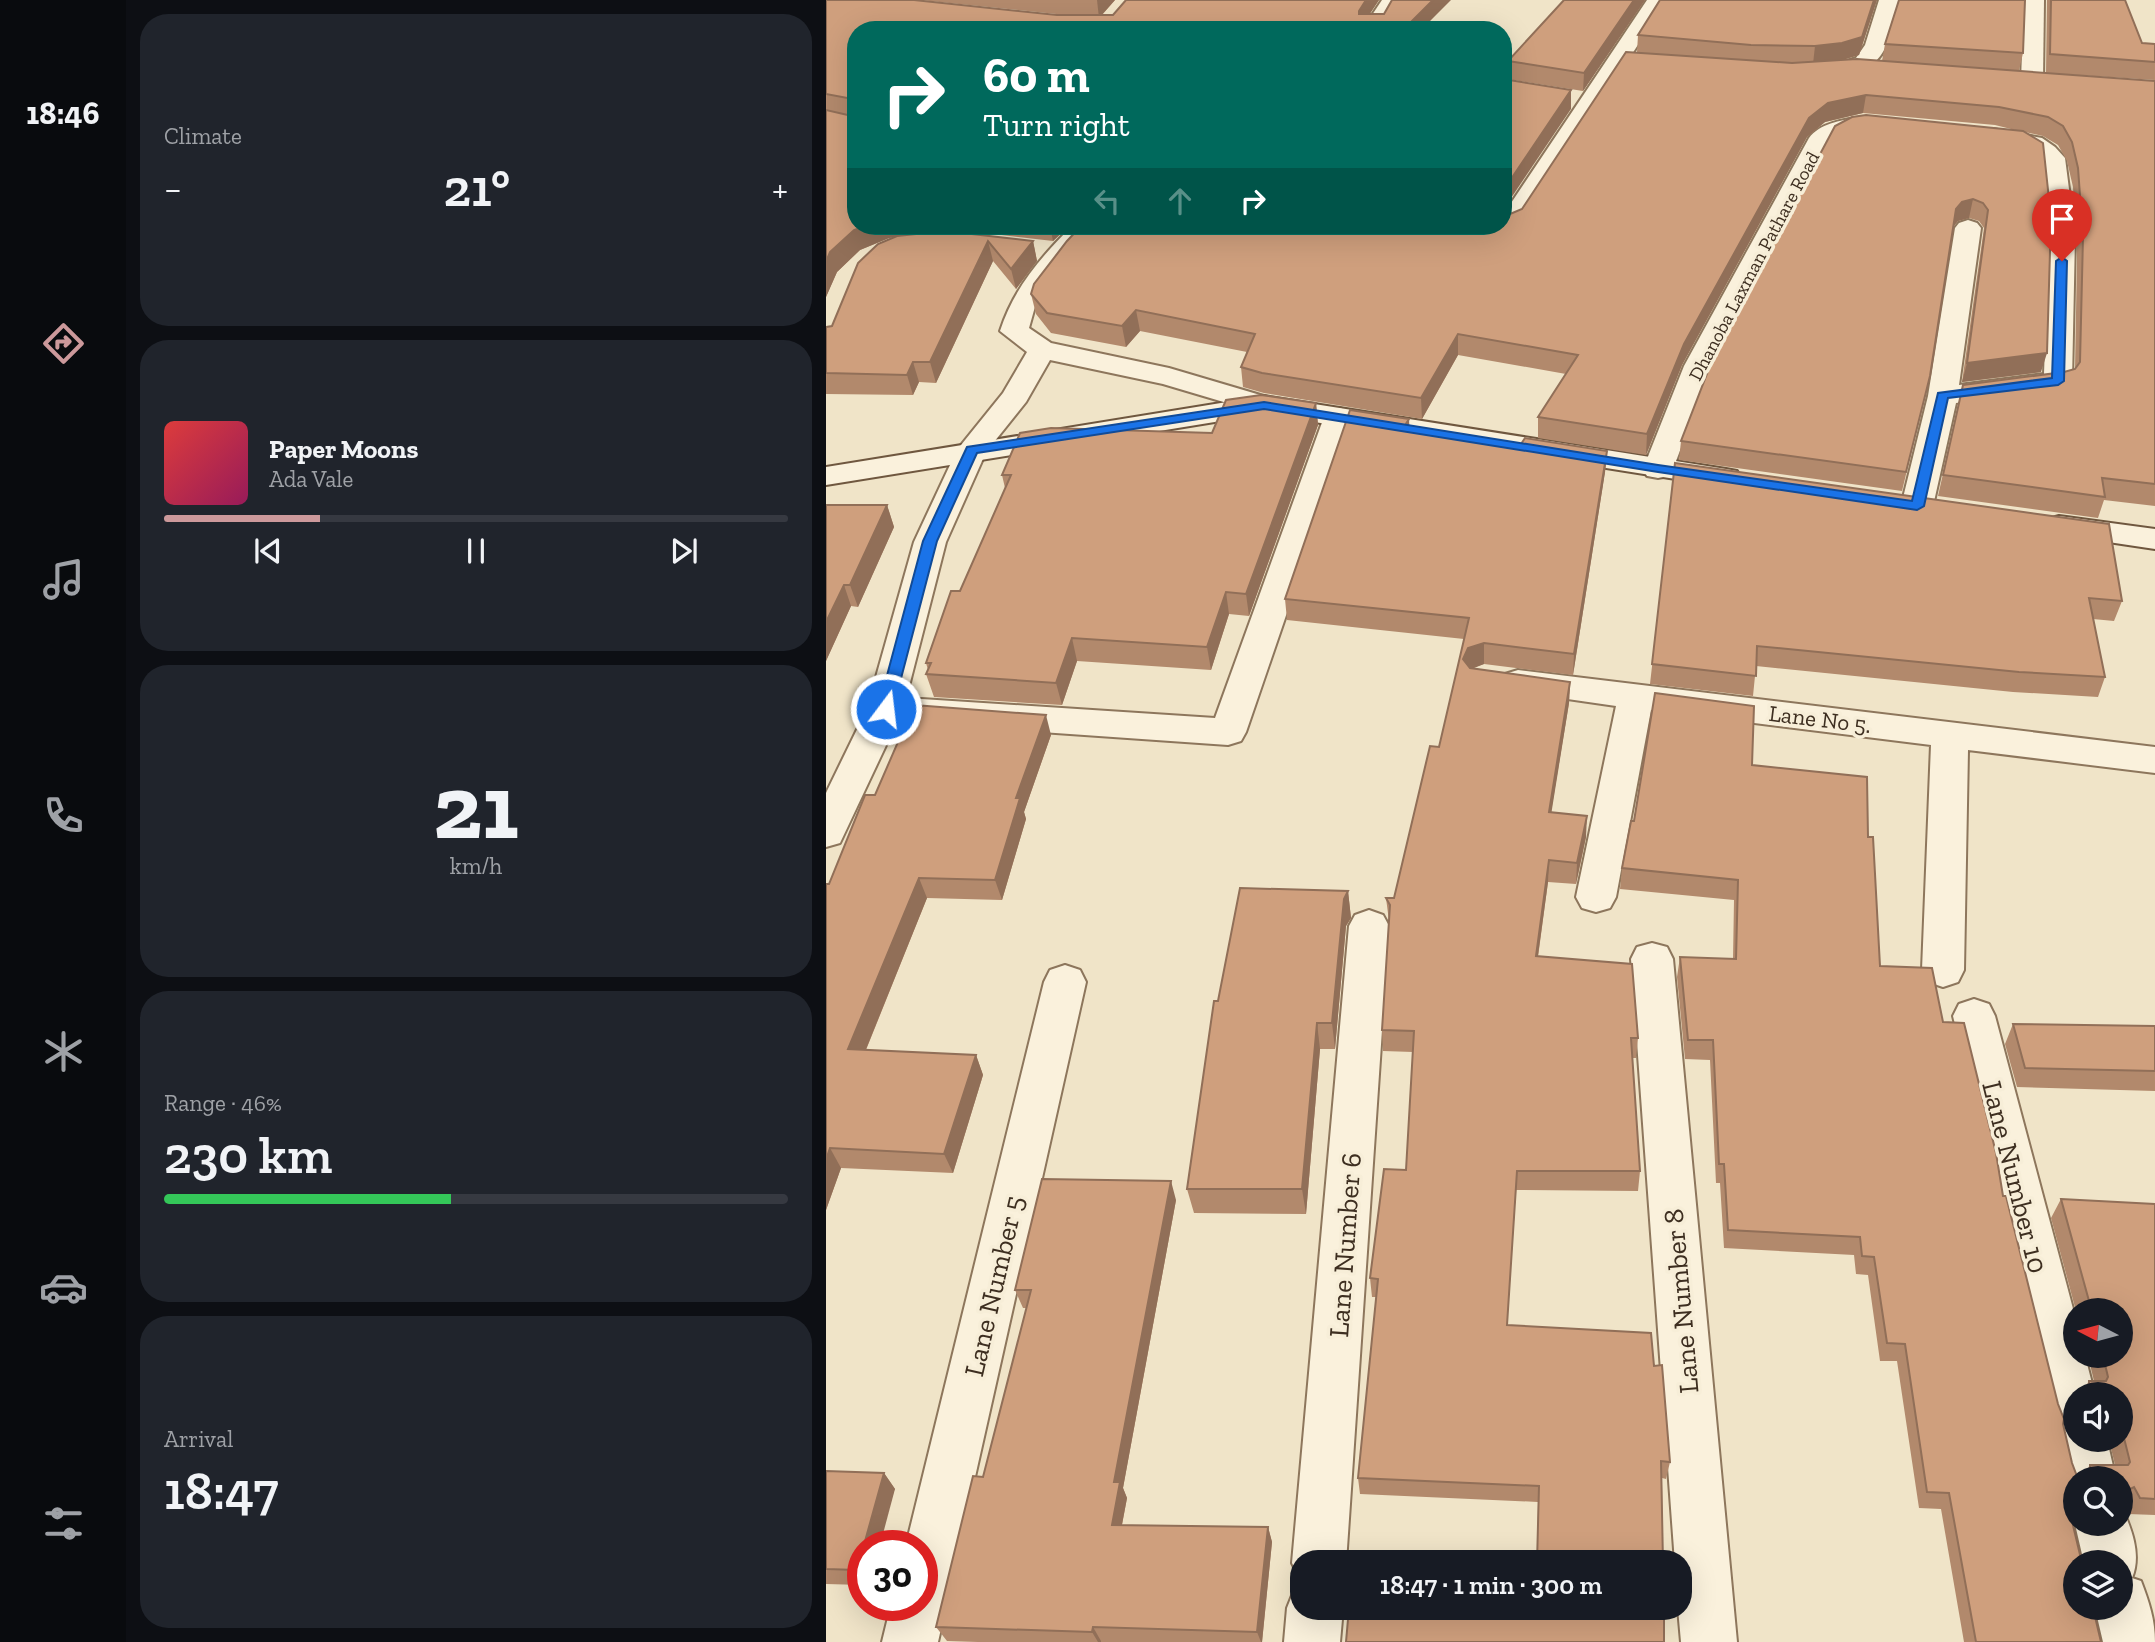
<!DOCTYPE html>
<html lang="en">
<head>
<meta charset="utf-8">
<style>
	body { margin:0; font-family:"Zilla Slab",serif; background:#20242c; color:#f1f3f6; height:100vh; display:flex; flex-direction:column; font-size:26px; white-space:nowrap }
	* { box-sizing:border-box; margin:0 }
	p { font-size:23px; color:#9ea1a6 }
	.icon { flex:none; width:38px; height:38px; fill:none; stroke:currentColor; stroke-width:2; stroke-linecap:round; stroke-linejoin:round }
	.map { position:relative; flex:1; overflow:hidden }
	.side { display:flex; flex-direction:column; gap:14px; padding:14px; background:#0d0f14; width:700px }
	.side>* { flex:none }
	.banner { position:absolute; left:21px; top:21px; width:665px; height:214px; border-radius:28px; box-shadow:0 7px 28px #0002; background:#00695c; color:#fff; overflow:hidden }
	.needle { width:46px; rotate:276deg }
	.tools { position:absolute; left:1237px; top:1298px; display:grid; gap:14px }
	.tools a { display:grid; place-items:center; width:70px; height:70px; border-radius:50%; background:#171b24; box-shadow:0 7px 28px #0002; font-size:35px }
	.speed { position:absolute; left:21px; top:1530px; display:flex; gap:14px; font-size:35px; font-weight:700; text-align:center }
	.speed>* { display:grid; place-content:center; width:91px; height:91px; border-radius:50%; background:#171b24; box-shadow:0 7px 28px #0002; line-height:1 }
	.speed .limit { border:10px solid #d22; background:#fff; color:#111 }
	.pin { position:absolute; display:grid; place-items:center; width:60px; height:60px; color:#fff; margin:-72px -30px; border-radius:50% 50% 50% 0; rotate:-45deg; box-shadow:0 0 7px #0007 }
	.pin .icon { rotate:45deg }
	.me { position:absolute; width:77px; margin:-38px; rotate:15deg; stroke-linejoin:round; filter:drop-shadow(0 0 5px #0008) }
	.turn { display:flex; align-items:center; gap:24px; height:147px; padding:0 21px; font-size:32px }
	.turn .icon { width:91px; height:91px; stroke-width:2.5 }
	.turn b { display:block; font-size:49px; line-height:60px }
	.lanes { display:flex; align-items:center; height:66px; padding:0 21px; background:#0003; justify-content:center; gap:35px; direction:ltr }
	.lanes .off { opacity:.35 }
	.big { font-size:52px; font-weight:600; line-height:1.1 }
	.side .tile { flex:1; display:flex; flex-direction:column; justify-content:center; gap:10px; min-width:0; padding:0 24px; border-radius:28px; background:#20242c }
	.side .dial { align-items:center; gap:0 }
	.dial b { font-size:91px; line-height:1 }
	.song { display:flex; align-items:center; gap:21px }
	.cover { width:84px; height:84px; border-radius:10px; background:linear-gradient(135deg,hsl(0 70% 55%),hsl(330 70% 35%)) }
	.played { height:7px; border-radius:4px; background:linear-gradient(90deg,#cc999b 25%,#363941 25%) }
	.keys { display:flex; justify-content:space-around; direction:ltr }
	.heat { display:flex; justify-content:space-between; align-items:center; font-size:38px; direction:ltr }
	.charge { height:10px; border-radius:5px; background:linear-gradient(90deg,#34c759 46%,#363941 0) }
	.trip { position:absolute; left:464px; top:1550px; width:402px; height:70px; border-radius:28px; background:#171b24; box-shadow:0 7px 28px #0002; font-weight:600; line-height:70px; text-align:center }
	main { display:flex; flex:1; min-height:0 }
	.dock { display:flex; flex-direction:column; width:126px; justify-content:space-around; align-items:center; background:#090b0e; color:#9ea1a6 }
	.dock .icon { width:49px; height:49px }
	.dock .active { color:#cc999b }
	.dock b { font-size:32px; color:#f1f3f6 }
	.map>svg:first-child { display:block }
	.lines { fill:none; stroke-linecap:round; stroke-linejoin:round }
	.street-casing { stroke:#8d765c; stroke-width:4 }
	.secondary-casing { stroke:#6f573f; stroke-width:4 }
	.street { fill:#faf1dc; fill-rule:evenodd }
	.secondary { fill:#faf1dc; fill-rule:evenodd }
	.wall { fill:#b2896c; fill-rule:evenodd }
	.shaded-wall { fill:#916f58 }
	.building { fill:#cf9f7d; stroke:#916f58; stroke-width:2 }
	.route { fill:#1a73e8; stroke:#114b97; stroke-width:2 }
	.labels { text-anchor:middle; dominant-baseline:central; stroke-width:7; stroke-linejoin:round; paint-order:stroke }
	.far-street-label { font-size:19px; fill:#3d2e20; stroke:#f7eed8 }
	.street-label { font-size:23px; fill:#3d2e20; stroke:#f7eed8 }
	.near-street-label { font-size:28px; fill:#3d2e20; stroke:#f7eed8 }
</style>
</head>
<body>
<main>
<nav class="dock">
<b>18:46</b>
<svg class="icon active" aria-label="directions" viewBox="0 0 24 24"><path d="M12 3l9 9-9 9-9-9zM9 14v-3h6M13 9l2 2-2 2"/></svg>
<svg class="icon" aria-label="music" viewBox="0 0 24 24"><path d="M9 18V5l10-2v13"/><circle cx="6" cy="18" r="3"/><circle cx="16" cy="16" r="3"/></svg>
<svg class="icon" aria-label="phone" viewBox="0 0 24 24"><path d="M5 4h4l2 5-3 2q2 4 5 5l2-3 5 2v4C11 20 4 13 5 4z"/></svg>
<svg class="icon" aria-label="climate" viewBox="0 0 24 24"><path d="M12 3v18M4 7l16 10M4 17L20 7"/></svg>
<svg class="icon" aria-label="car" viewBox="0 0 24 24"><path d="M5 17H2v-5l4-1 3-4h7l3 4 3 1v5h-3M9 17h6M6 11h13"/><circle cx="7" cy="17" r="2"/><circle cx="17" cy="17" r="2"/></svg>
<svg class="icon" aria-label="filters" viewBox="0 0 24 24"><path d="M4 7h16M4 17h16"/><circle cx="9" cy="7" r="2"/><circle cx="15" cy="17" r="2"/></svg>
</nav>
<section class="side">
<div class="tile"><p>Climate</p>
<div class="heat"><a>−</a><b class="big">21°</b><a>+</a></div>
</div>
<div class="tile">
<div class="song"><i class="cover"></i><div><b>Paper Moons</b><p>Ada Vale</p></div></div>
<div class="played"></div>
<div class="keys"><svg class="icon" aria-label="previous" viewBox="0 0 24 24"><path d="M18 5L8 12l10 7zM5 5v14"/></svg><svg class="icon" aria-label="pause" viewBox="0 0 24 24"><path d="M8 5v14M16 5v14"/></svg><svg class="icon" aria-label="next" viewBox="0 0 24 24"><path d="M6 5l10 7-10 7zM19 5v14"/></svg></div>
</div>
<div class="tile dial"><b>21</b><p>km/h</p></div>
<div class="tile"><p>Range · 46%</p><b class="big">230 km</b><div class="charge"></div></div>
<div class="tile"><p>Arrival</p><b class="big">18:47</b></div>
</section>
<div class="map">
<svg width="1329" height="1642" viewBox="0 0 1329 1642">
	<rect width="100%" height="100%" fill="#f0e4c8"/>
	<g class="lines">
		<g class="street-casing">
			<g id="street">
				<path d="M556,0H576L557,30H536Z"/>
				<path d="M821,0H841L694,227C660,247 621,240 585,231L581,226H677V215Z"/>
				<path d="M1053,0H1073C1062,39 1064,66 1019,76C1008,78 996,79 985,77L982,72L985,67L1013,64L1030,58L1039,45Z"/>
				<path d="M1198,0H1218L1217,80L1214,85H1198L1195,80Z"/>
				<path d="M1031,118L1063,120L1067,125L1063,130L1026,132L1004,142L886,366L847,469L843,476L832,478L821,476L817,469L858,366L983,138C993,124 1015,120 1031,118Z"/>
				<path d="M1167,129L1216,138L1229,147L1239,158L1249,236L1246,381L1242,387L1232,390L1130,403L1107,506L1102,513L1091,515L1080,513L1075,506L1102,396L1129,228L1133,223L1142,220L1151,223L1155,228L1133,385L1218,374L1223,236L1215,159L1193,146L1159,141L1155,136L1159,131Z"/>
				<path d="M246,226H273L243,259L210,303L203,328L225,343L343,368L448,399L453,405L448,411L438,414L337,384L224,360L200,402L160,452L120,542L80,698L389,718L498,417L503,411L513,408L523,411L528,417L420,732L415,741L402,745L71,722L14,843L0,847V793L41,709L88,542L131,450L177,393L201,352L174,331C188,288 214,258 246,226Z"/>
				<path d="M692,670L1329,747V773L1142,750L1138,970L1132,982L1117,987L1102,982L1096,970L1105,745L825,710L790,897L784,908L770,912L756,908L750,897L790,706L679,690L674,682L679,674Z"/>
				<path d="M543,910L557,915L563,926L520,1563H476V1583L466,1563L523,926L529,915Z"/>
				<path d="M826,943L841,947L847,959L911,1642H855L852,1608L854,1563H849L805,959L811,947Z"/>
				<path d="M239,965L254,970L260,982L112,1642H56L65,1605H96V1545H80L218,982L224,970Z"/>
				<path d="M1148,999L1163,1004L1169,1016L1250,1320V1356H1259L1269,1395H1250V1440H1281L1290,1479H1250V1499L1245,1498L1238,1479L1229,1440L1231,1436L1224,1420L1127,1016L1133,1004Z"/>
				<path d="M1295,1505C1305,1528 1316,1554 1306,1578L1315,1581C1323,1602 1329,1620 1329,1642H1277L1269,1608H1295V1563H1258L1249,1524H1295Z"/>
				<path d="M476,1586V1608H517L514,1642H458L461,1608L469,1588Z"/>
			</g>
		</g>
		<g class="secondary-casing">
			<g id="secondary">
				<path d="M438,396L900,469L911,471L915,478L911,485L900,487L438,414L0,485V467Z"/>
				<path d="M1233,516L1329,529V549L1222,533L1217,526L1222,519Z"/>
			</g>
		</g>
		<use href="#street" class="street"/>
		<use href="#secondary" class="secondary"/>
	</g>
	<g class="wall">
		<path d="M0,0L231,15H240L94,0H289L276,15H287L300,0H553L543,14H558L619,5L595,30H30V226H243L227,241L167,234L131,233L207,241L211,261L190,289L167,261L110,383L93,382L87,395L0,394V327L6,326L69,237L63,238L34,250L11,272L0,297ZM96,232H109L75,236Z"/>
		<path d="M819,0L757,91L681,79L682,61Z"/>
		<path d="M834,0H1051L1033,55L1013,61H1056L1059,44L1197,53L1193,71L1329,81V506L1278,500L1272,518L1112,496L1137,385L1238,372L1249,369L1251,257L1247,187L1241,161L1232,145L1217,136L1199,132L1215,372L1136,382L1158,228L1153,221L1143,218L1132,221L1128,226L1099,395L1076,491L853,460L855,441L1193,131L1169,125L1037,113L999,122L981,137L856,365L820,455L712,438V417L740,374L632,355L596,419L438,393L417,387L415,367L421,352L314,331L300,347L225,333L210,314L205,294L677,226L696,209L811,52L812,35Z"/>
		<path d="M1221,0H1299L1316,43L1329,44V80L1220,73Z"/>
		<path d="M490,403L492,425L423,616L403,614L385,670L251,661L236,705L108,697L100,674L102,670L100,663L134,591L179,488L176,475L386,433Z"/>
		<path d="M583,419V431L695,444L781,451L779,472L747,675L658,664L646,668L744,682L743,703L725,812L760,837L750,884L722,882L712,957L812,1038L810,1058H806L814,1171L812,1191L690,1190L681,1325L828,1366L844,1462L840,1479L836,1478L837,1563H711L712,1502L534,1494L532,1478L550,1297H546L544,1278L580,1170L587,1052L557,1051L556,1030L563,921L560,898H568L613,747L638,639L461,620L459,599Z"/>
		<path d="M849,463L1296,601L1288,621L1267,619L1279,677L1272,697L1187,692L930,666L927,696L824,684Z"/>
		<path d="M0,505H61L68,527L32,607L25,606L0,661Z"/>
		<path d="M225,735L198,812L200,819L176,900L101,898L40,1050L150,1055L157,1075L127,1173L15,1168L0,1210V884H3L49,795Z"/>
		<path d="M926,765L1042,837L1054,966L1117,1022L1177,1196L1237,1424L1250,1479V1513L1244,1512L1275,1642H1138L1115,1509L1093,1508L1071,1361H1054L1042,1275L1030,1274L1028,1255L898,1248L894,1183H890L884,1060L859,1059L851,977L854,957L907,959L908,900L794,889L796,868L808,821Z"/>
		<path d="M522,891L525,918L520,926L509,1049H494L480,1214L368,1213L361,1189L392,1001Z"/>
		<path d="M1187,1024L1329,1026V1091L1191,1087L1179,1044Z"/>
		<path d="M1235,1199L1329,1204V1515L1302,1514L1298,1507L1295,1510V1479H1255L1264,1465H1289L1283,1440H1295V1395H1254L1263,1381H1268L1262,1356H1295V1311H1250L1225,1218Z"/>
		<path d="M350,1200L297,1488L301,1498L296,1525L442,1527L446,1542L436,1642H152L121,1641L110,1627L157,1477L201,1308H197L189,1290Z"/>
		<path d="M0,1471L58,1473L69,1489L37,1545V1585L0,1584Z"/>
	</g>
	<g class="shaded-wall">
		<path d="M271,0H289L273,18Z"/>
		<path d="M540,0H553L534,29L533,11Z"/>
		<path d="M607,0H625L595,30H577Z"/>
		<path d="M808,0H819L757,91L758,73Z"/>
		<path d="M1048,0H1051L1033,55L1013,61L987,64L989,46Z"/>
		<path d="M745,90V109L677,210V191Z"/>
		<path d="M1040,95L1037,113L999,122L981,137L856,365L820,455L821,434L858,344L983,118L1002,103Z"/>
		<path d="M1147,199L1143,218L1132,221L1126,228L1130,209L1136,202Z"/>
		<path d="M39,226H94L96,232L63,238L34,250L11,272L0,297V262L4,252L28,230Z"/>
		<path d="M224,226H243L227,241Z"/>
		<path d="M162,241L167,261L110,383L104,362Z"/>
		<path d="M207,241L211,261L190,289L185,269Z"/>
		<path d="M310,310L314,331L300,347L296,326Z"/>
		<path d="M632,334V355L596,419L595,398Z"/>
		<path d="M1221,353L1215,372L1136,382L1141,363Z"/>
		<path d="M87,362L93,382L87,395L81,375Z"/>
		<path d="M490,403L492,425L423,616L420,594Z"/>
		<path d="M583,419L584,440L576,430Z"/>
		<path d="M781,451L779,472L747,675L748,654Z"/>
		<path d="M61,505L68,527L32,607L24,585Z"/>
		<path d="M18,585L25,606L0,661V622Z"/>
		<path d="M400,592L403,614L385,670L381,647Z"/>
		<path d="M246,638L251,661L236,705L230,683Z"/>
		<path d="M658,643V664L643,670L637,659L642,648Z"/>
		<path d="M744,682L743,703L722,834L723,812Z"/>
		<path d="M220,715L225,735L198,812L200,819L176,900L169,880L190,798Z"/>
		<path d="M761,816L760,837L750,884L751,863Z"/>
		<path d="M723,860L722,882L709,977L710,956Z"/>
		<path d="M93,878L101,898L32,1069L22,1049Z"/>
		<path d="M522,891L525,918L520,926L509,1049L506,1023L518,899Z"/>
		<path d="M491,1023L494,1049L480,1214L476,1189Z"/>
		<path d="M150,1055L157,1075L127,1173L118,1154Z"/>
		<path d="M4,1148L15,1168L0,1210V1160Z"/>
		<path d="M691,1171L690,1190L680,1343L681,1325Z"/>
		<path d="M345,1181L350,1200L297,1488L301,1498L293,1540L286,1525L288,1482Z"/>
		<path d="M58,1473L69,1489L54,1545H38Z"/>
		<path d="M442,1527L446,1542L436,1642H435L431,1632Z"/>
		<path d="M37,1548V1577L31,1570Z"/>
		<path d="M267,1627L275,1641V1642H272L266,1632Z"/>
	</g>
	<g class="building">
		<path d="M0,0H88L231,15H287L300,0H540L533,11V14H558L566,0H607L577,30H30V226H39L28,230L4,252L0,262V110L26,116L27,99L0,94Z"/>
		<path d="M738,0H808L758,73L682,61Z"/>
		<path d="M834,0H1048L1036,37L1016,43L989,46L925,45L812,35Z"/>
		<path d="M1073,0H1199L1197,53L1059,44Z"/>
		<path d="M1225,0H1299L1316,43L1329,44V62L1224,54Z"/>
		<path d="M800,52L966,63L1031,59L1329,81V484L1276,478L1279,497L1117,475L1137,385L1238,372L1249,369L1254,362L1257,237L1252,168L1246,142L1237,126L1222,117L1173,107L1040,95L1002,103L983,118L858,344L821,434L712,417L752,355L632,334L595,398L436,373L415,367L429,334L310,310L296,326L221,313L205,294L208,284L241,241L255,226H677V217L696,209Z"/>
		<path d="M677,79L745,90L677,191Z"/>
		<path d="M1040,115L1197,131L1217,143L1225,218L1221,353L1141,363L1162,210L1157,203L1147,199L1136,202L1130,209L1104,376L1080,472L855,441L891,348L1009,126L1026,117Z"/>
		<path d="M119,231L207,241L185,269L162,241L104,362H87L81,375L0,373V327L6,326L32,263L52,244L71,236Z"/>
		<path d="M435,395L490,403L420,594L400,592L381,647L246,638L230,683L100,674L105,663H100L125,591H134L185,475H176L194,433L225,428L386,433L400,400Z"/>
		<path d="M524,410L583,419L576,430L695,444L699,438L781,451L748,654L658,643L642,648L637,659L644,668L744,682L723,812L761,816L751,863L723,860L710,956L806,964L812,1038H805L814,1171H691L681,1325L825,1333L828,1366L836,1365L844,1462L835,1461L837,1563H711L713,1486L532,1478L552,1279L544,1278L558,1169L580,1170L588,1031L556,1030L564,905L560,898H568L604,746L613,747L643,618L459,599Z"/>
		<path d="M849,463L1283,524L1296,601L1263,598L1279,677L1193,672L931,646L930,676L826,664Z"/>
		<path d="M0,505H61L24,585H18L0,622Z"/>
		<path d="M829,693L928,706L926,765L1041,777L1042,837H1047L1054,966L1106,968L1117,1022L1138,1023L1170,1153L1177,1196H1180L1232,1404L1238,1419L1237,1424L1246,1463L1252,1479H1250V1497L1240,1496L1256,1563H1250V1608H1267L1275,1642H1150L1123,1493L1101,1492L1079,1344L1061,1343L1048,1257L1036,1256L1034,1237L902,1230L898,1164H893L887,1040H862L854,957L910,959L912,880L796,868L805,821H808Z"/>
		<path d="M88,705L220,715L190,798H194L169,880L93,878L22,1049L150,1055L118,1154L4,1148L0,1160V884H3L39,795H49Z"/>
		<path d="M414,888L522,891L518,899L506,1023H491L476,1189H361L388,1001H392Z"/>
		<path d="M1187,1024L1329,1026V1071L1199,1068Z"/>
		<path d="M216,1179L345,1181L288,1482H294L286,1525L442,1527L431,1632L267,1627L266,1632L110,1627L147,1476L157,1477L205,1290H189Z"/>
		<path d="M1235,1199L1329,1204V1499L1314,1498L1308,1487L1304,1489V1498H1295V1479H1264V1465H1302L1304,1462L1295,1426V1395H1263V1381H1280L1282,1377L1277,1356H1295V1311H1263V1301Z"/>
		<path d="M0,1471L58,1473L31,1570L0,1569Z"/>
		<path d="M523,1608H838V1642H520Z"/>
	</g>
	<path class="route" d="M1236,257L1241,261L1238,381L1232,385L1122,398L1098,506L1091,510L832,472L438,409L151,453L111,541L67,709L60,714L52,709L97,541L141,447L438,402L832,465L1086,501L1112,393L1226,378L1230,261Z"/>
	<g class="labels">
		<g class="far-street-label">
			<text transform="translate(928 266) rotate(-62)">Dhanoba Laxman Pathare Road</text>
		</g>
		<g class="street-label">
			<text transform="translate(994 719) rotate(7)">Lane No 5.</text>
		</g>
		<g class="near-street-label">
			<text transform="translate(1189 1177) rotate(76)">Lane Number 10</text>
			<text transform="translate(519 1245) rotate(-86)">Lane Number 6</text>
			<text transform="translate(168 1286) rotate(-77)">Lane Number 5</text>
			<text transform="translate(855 1301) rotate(-95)">Lane Number 8</text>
		</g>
	</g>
</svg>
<div class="tools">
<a><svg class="needle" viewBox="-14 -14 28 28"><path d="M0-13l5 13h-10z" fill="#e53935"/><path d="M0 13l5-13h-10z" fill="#9ea1a6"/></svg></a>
<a><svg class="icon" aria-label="sound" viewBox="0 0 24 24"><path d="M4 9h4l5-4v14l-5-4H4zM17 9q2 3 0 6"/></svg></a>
<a><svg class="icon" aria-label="search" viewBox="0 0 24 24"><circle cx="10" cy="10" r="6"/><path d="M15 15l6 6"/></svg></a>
<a><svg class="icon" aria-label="layers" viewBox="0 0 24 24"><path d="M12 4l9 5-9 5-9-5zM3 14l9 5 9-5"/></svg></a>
</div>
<div class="speed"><div class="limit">30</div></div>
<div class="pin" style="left:1236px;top:261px;background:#d93025"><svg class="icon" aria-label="arrive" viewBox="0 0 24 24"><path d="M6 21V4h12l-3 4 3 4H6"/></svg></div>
<svg class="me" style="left:60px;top:709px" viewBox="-20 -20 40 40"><circle r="17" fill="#1a73e8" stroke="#fff" stroke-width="3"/><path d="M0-11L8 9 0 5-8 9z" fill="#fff"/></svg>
<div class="trip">18:47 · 1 min · 300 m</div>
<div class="banner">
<div class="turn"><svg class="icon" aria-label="right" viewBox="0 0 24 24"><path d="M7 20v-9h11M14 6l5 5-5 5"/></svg><div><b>60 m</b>Turn right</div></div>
<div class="lanes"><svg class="icon off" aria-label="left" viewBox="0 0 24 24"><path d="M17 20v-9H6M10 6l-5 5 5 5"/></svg><svg class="icon off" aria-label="ahead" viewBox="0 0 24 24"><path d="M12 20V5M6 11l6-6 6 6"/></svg><svg class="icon" aria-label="right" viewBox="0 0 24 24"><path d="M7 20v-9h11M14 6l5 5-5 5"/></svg></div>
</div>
</div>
</main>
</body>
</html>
